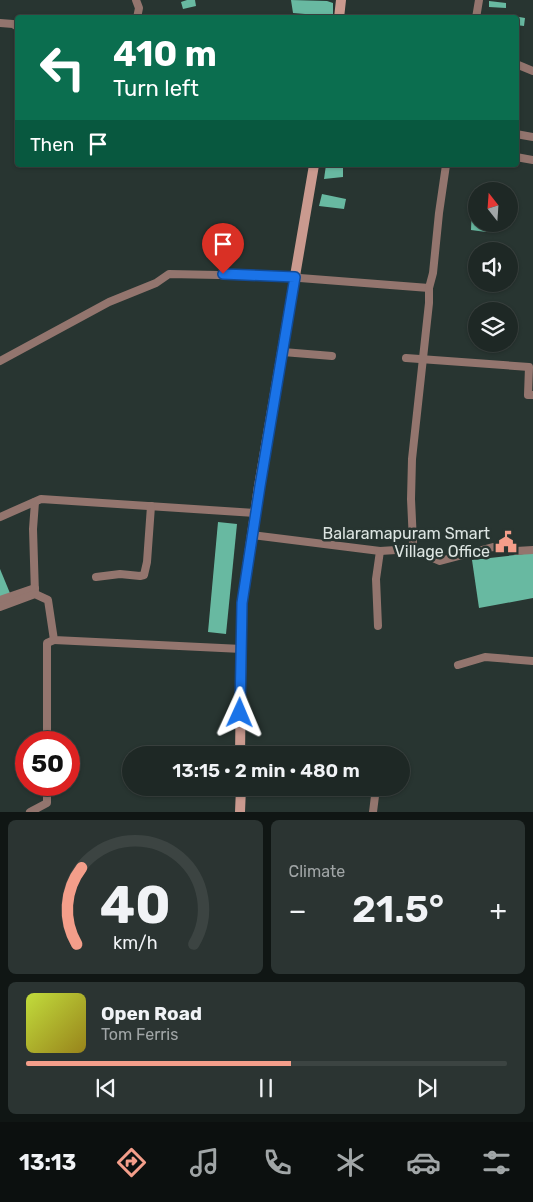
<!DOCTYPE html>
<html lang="en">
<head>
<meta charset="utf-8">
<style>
	body { margin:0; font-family:Rubik,sans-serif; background:#2b3432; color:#f1f3f6; height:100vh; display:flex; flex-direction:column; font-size:19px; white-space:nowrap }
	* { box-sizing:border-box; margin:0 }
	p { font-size:16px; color:#a1a6a7 }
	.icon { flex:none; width:28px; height:28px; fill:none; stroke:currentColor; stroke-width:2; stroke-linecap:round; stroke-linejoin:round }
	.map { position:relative; height:812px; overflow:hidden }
	.side { display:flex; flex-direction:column; gap:8px; padding:8px; background:#101614; flex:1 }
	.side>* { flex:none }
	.guide { position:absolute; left:15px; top:15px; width:504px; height:152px; border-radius:5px; box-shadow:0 1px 4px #0004,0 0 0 1px #3c4442; background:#0b6e4f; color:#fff; overflow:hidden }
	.needle { width:32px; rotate:343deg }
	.controls { position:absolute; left:468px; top:182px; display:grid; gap:10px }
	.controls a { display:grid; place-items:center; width:50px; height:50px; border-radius:50%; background:#1e2825; box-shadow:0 1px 4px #0004,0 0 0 1px #3c4442; font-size:25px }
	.speed { position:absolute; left:15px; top:731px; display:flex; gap:10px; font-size:25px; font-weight:700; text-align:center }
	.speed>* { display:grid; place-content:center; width:65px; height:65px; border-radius:50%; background:#1e2825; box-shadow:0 1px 4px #0004,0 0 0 1px #3c4442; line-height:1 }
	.speed .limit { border:8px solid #d22; background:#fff; color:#111 }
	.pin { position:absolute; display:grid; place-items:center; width:42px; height:42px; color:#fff; margin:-51px -21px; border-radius:50% 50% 50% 0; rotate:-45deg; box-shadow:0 0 5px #0007 }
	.pin .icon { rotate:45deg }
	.me { position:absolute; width:55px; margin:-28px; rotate:1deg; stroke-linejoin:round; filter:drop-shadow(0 0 4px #0008) }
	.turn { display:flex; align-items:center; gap:18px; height:105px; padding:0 15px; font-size:22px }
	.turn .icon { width:65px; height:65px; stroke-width:2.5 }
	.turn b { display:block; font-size:35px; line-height:42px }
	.then { display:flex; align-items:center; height:48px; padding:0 15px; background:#0003; gap:10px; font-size:19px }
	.big { font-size:38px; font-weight:600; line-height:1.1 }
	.side .tile { flex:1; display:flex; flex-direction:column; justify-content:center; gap:8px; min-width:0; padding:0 18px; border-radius:8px; background:#2b3432 }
	.side .dial { align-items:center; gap:0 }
	.dial svg { height:130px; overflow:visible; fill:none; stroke:#3c4442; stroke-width:7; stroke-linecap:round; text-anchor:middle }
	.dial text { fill:#f1f3f6; stroke:none }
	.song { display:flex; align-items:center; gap:15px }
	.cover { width:60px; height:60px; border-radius:8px; background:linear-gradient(135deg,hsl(70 70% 55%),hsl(50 70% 35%)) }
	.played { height:5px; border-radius:2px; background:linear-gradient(90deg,#f49e8a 55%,#3c4442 55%) }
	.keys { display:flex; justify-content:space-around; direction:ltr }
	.heat { display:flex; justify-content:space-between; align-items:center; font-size:28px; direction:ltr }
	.side .tiles { flex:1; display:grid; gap:8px; grid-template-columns:1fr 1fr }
	.tile:last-child { grid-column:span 2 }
	.trip { position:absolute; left:122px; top:746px; width:288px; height:50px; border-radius:25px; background:#1e2825; box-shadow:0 1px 4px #0004,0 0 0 1px #3c4442; font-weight:600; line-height:50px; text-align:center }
	.tab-bar { display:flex; height:80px; justify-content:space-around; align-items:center; background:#0c100f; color:#a1a6a7 }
	.tab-bar .icon { width:35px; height:35px }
	.tab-bar .current { color:#f49e8a }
	.tab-bar b { font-size:22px; color:#f1f3f6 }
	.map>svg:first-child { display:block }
	.building { fill:#68b9a1 }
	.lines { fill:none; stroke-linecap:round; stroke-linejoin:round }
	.street { stroke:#93756e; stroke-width:8 }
	.secondary { stroke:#ca9a8f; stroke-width:10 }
	.route-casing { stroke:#114b97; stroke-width:12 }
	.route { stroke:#1a73e8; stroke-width:9 }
	.labels { text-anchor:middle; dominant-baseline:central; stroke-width:5; stroke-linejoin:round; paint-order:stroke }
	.poi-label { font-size:16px; fill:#dde5e2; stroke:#283531; text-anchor:end }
</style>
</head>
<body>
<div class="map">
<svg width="533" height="812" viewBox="0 0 533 812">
	<rect width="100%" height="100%" fill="#283531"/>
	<g class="building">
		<path d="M187,0H195L196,6L183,9L181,2Z"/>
		<path d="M291,0L327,1L333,3V14L317,15L293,13Z"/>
		<path d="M489,1L506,3V8L489,7Z"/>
		<path d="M508,15L525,18L524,26L516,25V18H508Z"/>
		<path d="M326,165H336L343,168V177L324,179Z"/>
		<path d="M322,194L346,199L344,209L319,206Z"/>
		<path d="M472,204H476V224H486V232L471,230Z"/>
		<path d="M218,522L237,524L226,634L208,632Z"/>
		<path d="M533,553V598L479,608L472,560Z"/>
		<path d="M0,569L12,598L0,602Z"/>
	</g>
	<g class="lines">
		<g class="street">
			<path d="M136,0L139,8L137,18"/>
			<path d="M476,18L479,0"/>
			<path d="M0,23L13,24L18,27"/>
			<path d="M516,64L533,71"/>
			<path d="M516,134L533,137"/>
			<path d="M516,157L533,160"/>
			<path d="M283,352L332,356"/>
			<path d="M406,358L529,367L528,395H533"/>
			<path d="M0,361L109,302L156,283L169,274L274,276L429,288"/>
			<path d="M35,502L33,529L35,594"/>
			<path d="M0,517L41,499L255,513"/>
			<path d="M252,535L380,551L412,549L440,561L493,547L510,548L516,551L533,550"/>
			<path d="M412,549L413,542L411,499L412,459L429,303V288L433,273L439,213L446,165"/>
			<path d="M96,577L120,574L140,576L144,575L147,562L151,506"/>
			<path d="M0,600L35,588"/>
			<path d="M0,607L35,594L48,600L54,640L242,649"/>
			<path d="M378,626L376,579L380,551"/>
			<path d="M458,665L485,657L533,661"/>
			<path d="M47,742V643L54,640"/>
			<path d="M30,812L47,803V785"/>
			<path d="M373,812L376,788"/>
		</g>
		<g class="secondary">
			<path d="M339,18L341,0"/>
			<path d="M240,755L242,603L259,486L314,165"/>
			<path d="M240,812L241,788"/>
		</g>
	</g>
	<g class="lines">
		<g class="route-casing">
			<path id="route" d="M223,274L295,277L260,486L242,603L240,713"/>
		</g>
		<use href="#route" class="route"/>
	</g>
	<defs>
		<g id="civic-bare" transform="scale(1.725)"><path d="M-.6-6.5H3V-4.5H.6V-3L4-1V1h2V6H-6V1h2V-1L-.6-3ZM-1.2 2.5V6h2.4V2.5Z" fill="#f49e8a" stroke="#283531" stroke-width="2.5" paint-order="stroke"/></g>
	</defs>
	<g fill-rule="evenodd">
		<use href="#civic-bare" x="506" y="542"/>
	</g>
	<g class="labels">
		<g class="poi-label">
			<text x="490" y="533">Balaramapuram Smart<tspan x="490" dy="18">Village Office</tspan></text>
		</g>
	</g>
</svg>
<div class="controls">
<a><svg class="needle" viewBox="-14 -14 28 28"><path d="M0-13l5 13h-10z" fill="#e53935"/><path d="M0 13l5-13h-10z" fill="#a1a6a7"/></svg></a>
<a><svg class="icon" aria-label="sound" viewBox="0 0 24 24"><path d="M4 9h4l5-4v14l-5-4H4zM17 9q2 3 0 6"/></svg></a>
<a><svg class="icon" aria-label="layers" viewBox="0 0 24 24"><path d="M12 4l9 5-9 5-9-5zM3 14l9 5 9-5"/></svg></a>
</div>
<div class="speed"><div class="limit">50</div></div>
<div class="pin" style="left:223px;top:274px;background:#d93025"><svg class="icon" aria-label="arrive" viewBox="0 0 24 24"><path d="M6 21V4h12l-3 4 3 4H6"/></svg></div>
<svg class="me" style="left:240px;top:713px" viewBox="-20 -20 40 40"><path d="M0-17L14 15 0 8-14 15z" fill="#1a73e8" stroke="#fff" stroke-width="4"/></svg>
<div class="trip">13:15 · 2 min · 480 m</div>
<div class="guide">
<div class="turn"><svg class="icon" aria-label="left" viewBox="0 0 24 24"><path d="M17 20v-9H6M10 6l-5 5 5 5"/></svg><div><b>410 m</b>Turn left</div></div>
<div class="then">Then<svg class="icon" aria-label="arrive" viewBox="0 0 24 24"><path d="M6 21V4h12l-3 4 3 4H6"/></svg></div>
</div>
</div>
<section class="side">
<div class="tiles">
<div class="tile dial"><svg viewBox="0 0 100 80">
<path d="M14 69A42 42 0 1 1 86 69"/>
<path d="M14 69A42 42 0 0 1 17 22" stroke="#f49e8a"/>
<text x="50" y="56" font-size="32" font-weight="700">40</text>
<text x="50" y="72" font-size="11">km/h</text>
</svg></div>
<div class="tile"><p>Climate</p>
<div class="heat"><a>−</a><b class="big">21.5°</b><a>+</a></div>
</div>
<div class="tile">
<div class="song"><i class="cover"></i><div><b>Open Road</b><p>Tom Ferris</p></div></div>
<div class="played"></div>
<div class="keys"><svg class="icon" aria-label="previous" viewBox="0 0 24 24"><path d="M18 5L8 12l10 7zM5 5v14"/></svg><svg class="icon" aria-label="pause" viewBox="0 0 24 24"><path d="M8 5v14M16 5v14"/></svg><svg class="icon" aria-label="next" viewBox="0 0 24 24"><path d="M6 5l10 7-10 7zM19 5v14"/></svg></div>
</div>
</div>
</section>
<nav class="tab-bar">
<b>13:13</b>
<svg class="icon current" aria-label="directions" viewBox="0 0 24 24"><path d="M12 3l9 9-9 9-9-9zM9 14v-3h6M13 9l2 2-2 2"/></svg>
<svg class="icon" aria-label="music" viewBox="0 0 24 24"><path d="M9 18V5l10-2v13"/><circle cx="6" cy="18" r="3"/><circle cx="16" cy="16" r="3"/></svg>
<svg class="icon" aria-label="phone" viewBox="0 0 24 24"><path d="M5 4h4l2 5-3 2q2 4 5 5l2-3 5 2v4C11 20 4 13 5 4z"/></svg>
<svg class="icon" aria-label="climate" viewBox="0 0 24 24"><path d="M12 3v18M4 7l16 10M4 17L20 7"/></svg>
<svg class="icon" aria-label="car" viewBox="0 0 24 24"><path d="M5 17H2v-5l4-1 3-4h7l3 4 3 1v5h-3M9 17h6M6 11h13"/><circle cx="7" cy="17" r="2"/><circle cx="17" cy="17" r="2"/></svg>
<svg class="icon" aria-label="filters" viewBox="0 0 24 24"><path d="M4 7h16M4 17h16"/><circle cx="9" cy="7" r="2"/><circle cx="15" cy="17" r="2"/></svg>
</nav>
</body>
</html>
